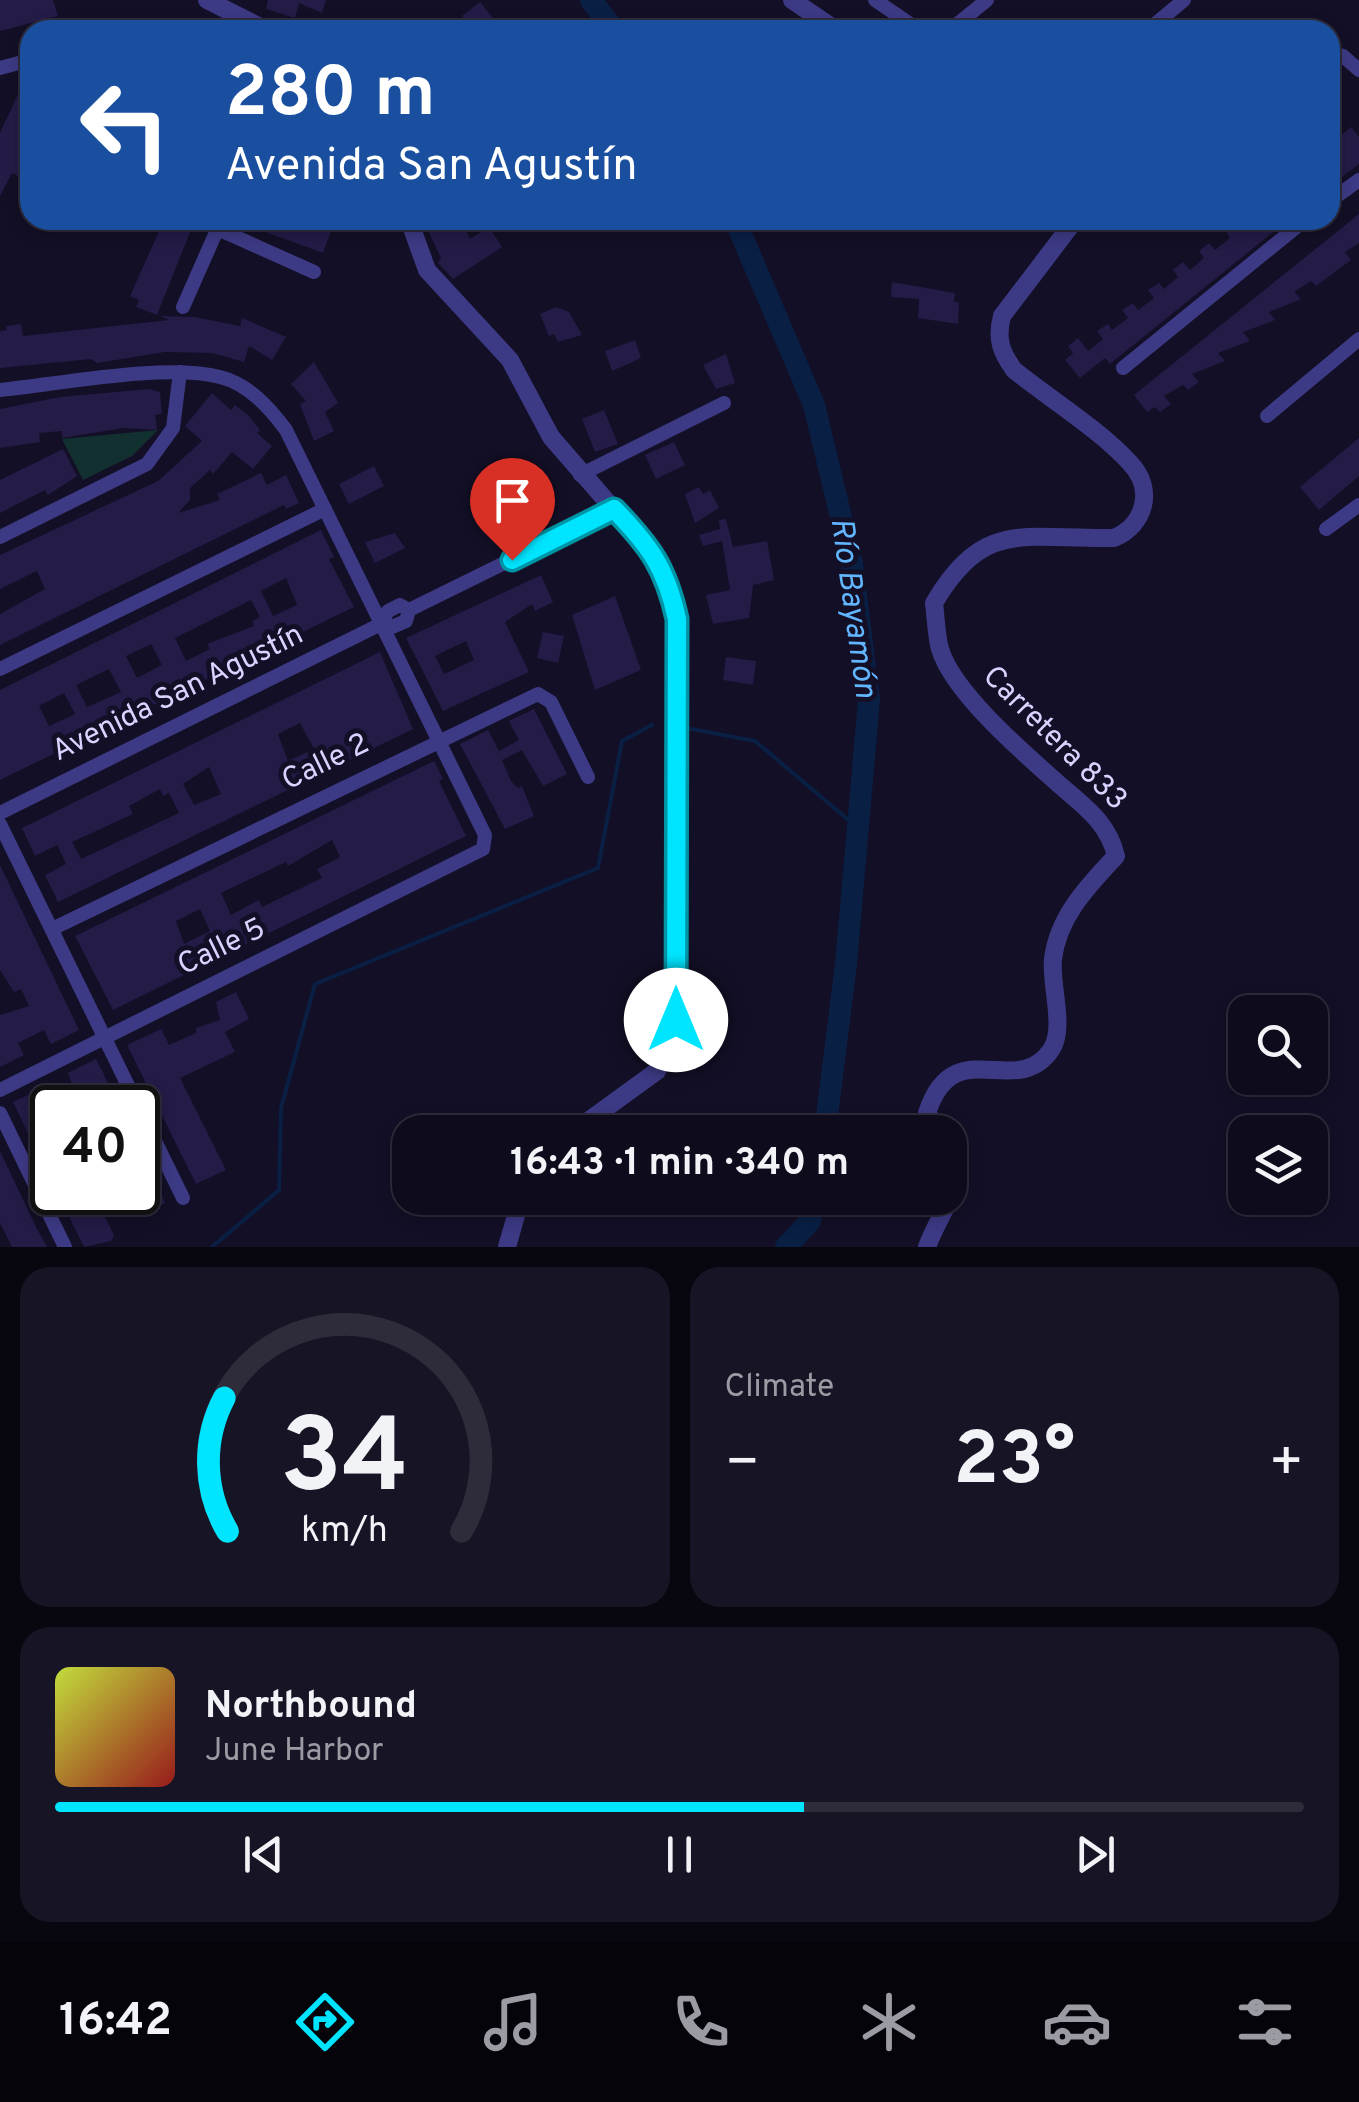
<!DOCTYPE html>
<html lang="en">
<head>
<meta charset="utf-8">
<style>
	body { margin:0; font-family:Overpass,sans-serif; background:#171425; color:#f1f3f6; height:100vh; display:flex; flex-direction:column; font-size:38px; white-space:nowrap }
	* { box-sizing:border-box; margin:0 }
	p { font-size:32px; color:#9b9ba3 }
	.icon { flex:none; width:55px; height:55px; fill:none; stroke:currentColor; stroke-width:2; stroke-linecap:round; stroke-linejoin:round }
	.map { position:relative; height:1247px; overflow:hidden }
	.panel { display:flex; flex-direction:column; gap:20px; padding:20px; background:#08060f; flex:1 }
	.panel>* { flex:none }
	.banner { position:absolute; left:20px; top:20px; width:1320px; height:210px; border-radius:30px; box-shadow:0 5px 15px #0003,0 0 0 2px #2e2b3b; background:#1a4fa0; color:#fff; overflow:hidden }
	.buttons { position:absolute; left:1228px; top:995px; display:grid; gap:20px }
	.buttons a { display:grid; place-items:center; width:100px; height:100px; border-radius:20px; background:#0e0b1c; box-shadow:0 5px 15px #0003,0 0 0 2px #2e2b3b; font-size:50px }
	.speed { position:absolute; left:30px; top:1085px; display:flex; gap:20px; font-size:50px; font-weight:700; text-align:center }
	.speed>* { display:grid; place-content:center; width:130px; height:130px; border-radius:50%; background:#0e0b1c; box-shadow:0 5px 15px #0003,0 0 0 2px #2e2b3b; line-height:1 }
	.speed .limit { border:5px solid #111; border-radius:15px; background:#fff; color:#111 }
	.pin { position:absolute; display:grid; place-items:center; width:85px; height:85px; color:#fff; margin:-102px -42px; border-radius:50% 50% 50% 0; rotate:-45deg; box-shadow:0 0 10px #0007 }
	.pin .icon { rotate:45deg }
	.me { position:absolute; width:110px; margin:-55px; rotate:0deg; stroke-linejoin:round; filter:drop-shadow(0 0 8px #0008) }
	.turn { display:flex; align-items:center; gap:35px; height:210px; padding:0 40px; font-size:45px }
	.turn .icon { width:130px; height:130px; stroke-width:2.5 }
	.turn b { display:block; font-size:70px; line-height:85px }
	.big { font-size:75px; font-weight:700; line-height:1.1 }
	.panel .widget { flex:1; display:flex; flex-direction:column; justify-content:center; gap:15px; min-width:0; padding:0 35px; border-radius:30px; background:#171425 }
	.panel .dial { align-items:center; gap:0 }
	.dial svg { height:260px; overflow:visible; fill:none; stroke:#2e2b3b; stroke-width:7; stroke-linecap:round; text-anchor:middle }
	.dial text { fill:#f1f3f6; stroke:none }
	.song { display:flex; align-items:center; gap:30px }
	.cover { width:120px; height:120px; border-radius:15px; background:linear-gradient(135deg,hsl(70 70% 55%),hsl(0 70% 35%)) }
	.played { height:10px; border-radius:5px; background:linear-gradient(90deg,#00e5ff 60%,#2e2b3b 60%) }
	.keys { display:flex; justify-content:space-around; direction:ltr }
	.heat { display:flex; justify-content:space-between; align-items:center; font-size:55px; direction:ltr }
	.panel .tiles { flex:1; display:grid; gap:20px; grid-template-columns:1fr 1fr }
	.widget:last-child { grid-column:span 2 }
	.trip { position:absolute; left:392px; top:1115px; width:575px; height:100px; border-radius:30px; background:#0e0b1c; box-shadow:0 5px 15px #0003,0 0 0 2px #2e2b3b; font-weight:700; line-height:100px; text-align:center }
	.dock { display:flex; height:160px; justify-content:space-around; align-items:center; background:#06040b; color:#9b9ba3 }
	.dock .icon { width:70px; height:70px }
	.dock .on { color:#00e5ff }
	.dock b { font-size:45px; color:#f1f3f6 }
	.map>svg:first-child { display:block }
	.green { fill:#12302f }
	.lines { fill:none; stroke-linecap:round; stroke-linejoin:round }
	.stream { stroke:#0a1f44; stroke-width:4 }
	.river { stroke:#0a1f44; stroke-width:22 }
	.building { fill:#241b47; fill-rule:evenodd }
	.minor { stroke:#3d3a85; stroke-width:14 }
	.tertiary { stroke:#3d3a85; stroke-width:18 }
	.route-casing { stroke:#0095a6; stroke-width:25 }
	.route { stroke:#00e5ff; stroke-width:18 }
	.labels { text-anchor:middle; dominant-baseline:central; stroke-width:10; stroke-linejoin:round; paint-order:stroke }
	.street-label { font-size:30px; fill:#d9d4ff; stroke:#130f26 }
	.water-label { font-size:32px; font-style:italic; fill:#62b6ff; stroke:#130f26 }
</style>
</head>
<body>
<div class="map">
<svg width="1359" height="1247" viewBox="0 0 1359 1247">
	<rect width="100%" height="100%" fill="#130f26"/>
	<path class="green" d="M158,430L132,456L83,480L62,439Z"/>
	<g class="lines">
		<g class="stream">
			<path d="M686,728L755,741L858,828"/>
			<path d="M212,1247L279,1190L281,1108L315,984L598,868L622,741L652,725"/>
		</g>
		<g class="river">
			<path d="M591,0L614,30"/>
			<path d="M735,220L814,405L852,563L869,700L846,964L825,1132"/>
			<path d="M786,1247L810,1221L814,1198"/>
		</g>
	</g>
	<g class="building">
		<path d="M0,0H53L58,16L0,31Z"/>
		<path d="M268,0H326L322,13L299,3L295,18L266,9Z"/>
		<path d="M480,2L496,22L486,30H474L462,16Z"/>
		<path d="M19,92L30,98V154L24,166L28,168L22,178L12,173L0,196V133Z"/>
		<path d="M1351,127L1359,137V164L1330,186V145Z"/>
		<path d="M1359,214V243L1345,252L1351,260L1316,286L1311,281L1294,292L1301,299L1269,312L1275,320L1243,332L1250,341L1218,353L1225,361L1192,374L1199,382L1188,390L1183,385L1164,396L1171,404L1160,412L1155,407L1147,412L1134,395Z"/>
		<path d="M164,220H195L157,315L136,307L139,300L130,296Z"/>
		<path d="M233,220H327L334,223L323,253Z"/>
		<path d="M450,220H461L470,239L489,227L502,247L453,279L438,263L441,258L428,230Z"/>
		<path d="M1251,220H1288L1110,364L1105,358L1080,378L1065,360L1073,353L1068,346L1078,338L1088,351L1103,339L1097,331L1108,324L1112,330L1128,318L1122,310L1133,303L1138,310L1154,298L1148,290L1159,283L1164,289L1178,277L1173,270L1183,262L1190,270L1204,258L1199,251L1209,243L1215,250L1230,238L1225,230L1235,223L1240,229Z"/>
		<path d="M892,282L955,293L954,302H959L958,324L918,318L919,299L891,297Z"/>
		<path d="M556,307L569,312L582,335L558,342L554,334L549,336L540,314Z"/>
		<path d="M161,316L194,317L240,326L242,318L286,337L272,360L249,346L244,362L212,353L165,352L97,363L91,359L0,368V331L7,330L6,326L21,324L23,336L169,320Z"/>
		<path d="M635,340L641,358L612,371L605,351Z"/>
		<path d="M726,354L735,383L716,389L703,365Z"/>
		<path d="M314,362L338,403L325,412L334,431L314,441L300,404L306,401L291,384Z"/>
		<path d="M149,389L160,392L162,414L155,415L157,430L124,428L62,438V431L39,433L40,442L0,448V409L60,397Z"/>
		<path d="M212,393L231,410L235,405L249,416L260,430L257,433L272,446L253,469L232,452L213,474L210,470L190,488V500L178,513L220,500L217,494L261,473L267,485L286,475L299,503L286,509L284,505L0,645V614L45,589L37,571L0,589V555L158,481L202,441L185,426Z"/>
		<path d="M604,410L618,444L595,452L582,419Z"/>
		<path d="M1359,438V476L1319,510L1300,487Z"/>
		<path d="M674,442L685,465L656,479L645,455Z"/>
		<path d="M63,449L77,476L48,495L45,490L0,513V480Z"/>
		<path d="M374,466L384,486L349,504L339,484Z"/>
		<path d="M699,487L703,494L710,490L719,508L695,523L685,494Z"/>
		<path d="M726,519L733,547L767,541L774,580L753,585L749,618L713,624L706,595L730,590L722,541L703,546L699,535L720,529L719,520Z"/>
		<path d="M321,530L334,557L329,559L354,607L0,780V690ZM286,578L297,605L273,616L261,591ZM251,600L260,617L252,621L254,626L207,644L210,649L186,661L175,638ZM151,644L162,665L137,678L126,656ZM109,669L121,692L87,707L76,685ZM64,693L75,714L49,726L39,706Z"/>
		<path d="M395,533L405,548L375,563L365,542Z"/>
		<path d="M541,575L553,602L535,611L532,604L505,622L529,672L443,711L406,638ZM466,641L474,660L444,674L435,656Z"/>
		<path d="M615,596L641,670L595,690L572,615Z"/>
		<path d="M543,632L564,636L558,663L537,658Z"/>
		<path d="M380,652L413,729L58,902L45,875L66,864L57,845L35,856L22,828ZM300,723L314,749L288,761L278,734ZM209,767L221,794L194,805L183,784ZM160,789L163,796L169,793L179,813L81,859L72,842L133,814L129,806Z"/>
		<path d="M726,657L756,661L753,685L723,680Z"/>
		<path d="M534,709L567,774L543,786L522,750L502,760L511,781L518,788L522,786L534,816L505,829L460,744L488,730L499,751L519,740L509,721Z"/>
		<path d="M434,761L443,779L439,781L466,836L113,1010L75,936ZM332,840L340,857L317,869L322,878L262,907L259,900L231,915L221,893L286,862L288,866ZM200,909L210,931L184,944L176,921Z"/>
		<path d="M0,865L79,1030L51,1044L44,1030L18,1043L24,1055L0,1067V1015L29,1006L21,989L14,992L0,970Z"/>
		<path d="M236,992L249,1019L225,1032L235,1052L180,1078L226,1170L196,1184L127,1045L161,1029L169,1045L196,1033V1028L220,1020L216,1002Z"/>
		<path d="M96,1059L108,1083L120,1108H80L68,1073Z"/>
		<path d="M38,1090L52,1112V1183L13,1102Z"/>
		<path d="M138,1141L165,1203L138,1216L127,1192H138Z"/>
		<path d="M0,1151L37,1229L47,1247H12L0,1223Z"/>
		<path d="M57,1192H85L89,1201L95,1198L114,1235L111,1241L84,1247Z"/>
	</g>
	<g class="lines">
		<g class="minor">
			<path d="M875,0L919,30"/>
			<path d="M950,30L987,0"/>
			<path d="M1148,30L1184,0"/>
			<path d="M1330,52L1343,56L1359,70"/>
			<path d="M0,68L30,60"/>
			<path d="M1330,201L1359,180"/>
			<path d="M218,229L314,272"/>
			<path d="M183,307L221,221"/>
			<path d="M1123,368L1305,220"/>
			<path d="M0,390C60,384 164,363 220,377C248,384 269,407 286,430L485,835L483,849L0,1090"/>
			<path d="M1267,416L1359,339"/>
			<path d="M580,475L724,403"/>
			<path d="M1326,529L1359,505"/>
			<path d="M0,537L147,464L173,428L180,372"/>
			<path d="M381,624L388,611L400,605L409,610"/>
			<path d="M0,669L325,509"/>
			<path d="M0,813L381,624L392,627L406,621L409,610L614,509"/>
			<path d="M0,824L183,1198"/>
			<path d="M52,929L538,694L551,702L588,777"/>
			<path d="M0,1113L65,1247"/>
		</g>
		<g class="tertiary">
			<path d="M207,0L266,30"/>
			<path d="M792,0L836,30"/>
			<path d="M409,220L427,270L510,360L551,437L661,564L677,619L676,1020L657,1071L573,1132"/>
			<path d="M940,1132L927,1113C954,1030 1016,1101 1051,1050C1066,1028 1050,985 1053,959C1058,916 1089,885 1116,856C1108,823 1086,808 1061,786C1026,755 953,693 940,649C936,634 936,618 934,603C985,517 1026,540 1114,538C1145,525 1155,489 1130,463C1100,430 1050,399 1014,370C1001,352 996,339 1002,316L1075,220"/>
			<path d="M507,1247L521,1198"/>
			<path d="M927,1247C939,1213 967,1186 950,1150"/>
		</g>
	</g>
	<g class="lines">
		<g class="route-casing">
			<path id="route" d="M512,560L614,509C650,546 666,568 677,619L676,1020"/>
		</g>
		<use href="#route" class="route"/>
	</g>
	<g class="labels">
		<g class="street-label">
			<text transform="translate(178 694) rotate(-26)">Avenida San Agustín</text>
			<text transform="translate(1054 739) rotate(45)">Carretera 833</text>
			<text transform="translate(326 763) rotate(-26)">Calle 2</text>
			<text transform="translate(222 948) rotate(-26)">Calle 5</text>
		</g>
		<g class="water-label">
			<text transform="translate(852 608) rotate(82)">Río Bayamón</text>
		</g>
	</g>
</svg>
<div class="buttons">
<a><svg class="icon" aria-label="search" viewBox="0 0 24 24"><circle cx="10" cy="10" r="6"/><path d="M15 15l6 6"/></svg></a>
<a><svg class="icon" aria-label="layers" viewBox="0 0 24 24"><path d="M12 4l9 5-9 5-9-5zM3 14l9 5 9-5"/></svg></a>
</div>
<div class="speed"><div class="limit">40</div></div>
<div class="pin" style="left:512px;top:560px;background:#d93025"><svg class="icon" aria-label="arrive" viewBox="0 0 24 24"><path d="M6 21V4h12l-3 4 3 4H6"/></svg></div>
<svg class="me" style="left:676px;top:1020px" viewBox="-20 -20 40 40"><circle r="19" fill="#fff"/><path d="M0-13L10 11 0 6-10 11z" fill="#00e5ff"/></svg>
<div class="trip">16:43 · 1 min · 340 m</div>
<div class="banner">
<div class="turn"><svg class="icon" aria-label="left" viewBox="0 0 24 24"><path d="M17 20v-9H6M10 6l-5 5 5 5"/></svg><div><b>280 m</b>Avenida San Agustín</div></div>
</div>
</div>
<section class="panel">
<div class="tiles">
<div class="widget dial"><svg viewBox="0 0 100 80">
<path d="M14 69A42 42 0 1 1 86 69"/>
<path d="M14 69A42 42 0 0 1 13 28" stroke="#00e5ff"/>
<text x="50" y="56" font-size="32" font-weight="700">34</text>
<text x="50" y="72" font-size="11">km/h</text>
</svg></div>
<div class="widget"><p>Climate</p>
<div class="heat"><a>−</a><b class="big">23°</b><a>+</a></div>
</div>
<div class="widget">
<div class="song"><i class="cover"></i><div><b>Northbound</b><p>June Harbor</p></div></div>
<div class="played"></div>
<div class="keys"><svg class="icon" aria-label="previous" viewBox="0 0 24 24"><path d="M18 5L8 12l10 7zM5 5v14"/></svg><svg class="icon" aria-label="pause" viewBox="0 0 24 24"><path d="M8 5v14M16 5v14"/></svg><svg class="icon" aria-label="next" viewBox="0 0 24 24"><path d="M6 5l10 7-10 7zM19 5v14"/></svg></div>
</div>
</div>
</section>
<nav class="dock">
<b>16:42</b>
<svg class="icon on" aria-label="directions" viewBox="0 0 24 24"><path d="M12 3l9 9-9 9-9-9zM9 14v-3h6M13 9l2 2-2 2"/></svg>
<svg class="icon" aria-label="music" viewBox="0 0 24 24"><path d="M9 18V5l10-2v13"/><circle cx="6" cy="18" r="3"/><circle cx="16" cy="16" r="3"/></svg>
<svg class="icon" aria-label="phone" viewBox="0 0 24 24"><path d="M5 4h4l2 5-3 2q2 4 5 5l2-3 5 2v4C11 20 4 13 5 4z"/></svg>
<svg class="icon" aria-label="climate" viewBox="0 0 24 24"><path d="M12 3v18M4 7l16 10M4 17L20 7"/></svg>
<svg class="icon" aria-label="car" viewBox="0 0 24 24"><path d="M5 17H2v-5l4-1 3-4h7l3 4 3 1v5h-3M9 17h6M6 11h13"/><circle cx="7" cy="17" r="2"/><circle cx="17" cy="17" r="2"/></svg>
<svg class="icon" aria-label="filters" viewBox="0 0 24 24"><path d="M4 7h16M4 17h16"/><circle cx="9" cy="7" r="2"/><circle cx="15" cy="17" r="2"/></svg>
</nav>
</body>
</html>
